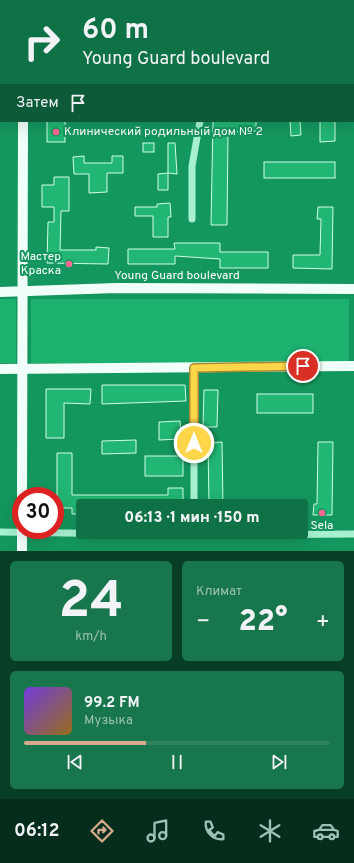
<!DOCTYPE html>
<html lang="ru">
<head>
<meta charset="utf-8">
<style>
	body { margin:0; font-family:Overpass,sans-serif; background:#18764d; color:#f1f3f6; height:100vh; display:flex; flex-direction:column; font-size:15px; white-space:nowrap }
	* { box-sizing:border-box; margin:0 }
	p { font-size:13px; color:#9bc2b3 }
	.icon { flex:none; width:22px; height:22px; fill:none; stroke:currentColor; stroke-width:2; stroke-linecap:round; stroke-linejoin:round }
	.map { position:relative; height:551px; overflow:hidden }
	.details { display:flex; flex-direction:column; gap:10px; padding:10px; background:#083e26; flex:1 }
	.details>* { flex:none }
	.top-card { position:absolute; left:0px; top:0px; width:354px; height:122px; box-shadow:0 4px 16px #0002; background:#0f7146; color:#f1f3f6; overflow:hidden }
	.speed { position:absolute; left:12px; top:487px; display:flex; gap:8px; font-size:20px; font-weight:700; text-align:center }
	.speed>* { display:grid; place-content:center; width:52px; height:52px; border-radius:50%; background:#0f7146; box-shadow:0 4px 16px #0002; line-height:1 }
	.speed .limit { border:6px solid #d22; background:#fff; color:#111 }
	.pin { position:absolute; display:grid; place-items:center; width:34px; height:34px; color:#fff; margin:-17px; border:2px solid #fff; border-radius:50%; box-shadow:0 1px 4px #0007 }
	.me { position:absolute; width:44px; margin:-22px; rotate:0deg; stroke-linejoin:round; filter:drop-shadow(0 0 3px #0008) }
	.turn { display:flex; align-items:center; gap:14px; height:84px; padding:0 16px; font-size:18px }
	.turn .icon { width:52px; height:52px; stroke-width:2.5 }
	.turn b { display:block; font-size:28px; line-height:34px }
	.then { display:flex; align-items:center; height:38px; padding:0 16px; background:#0003; gap:8px; font-size:15px }
	.big { font-size:30px; font-weight:800; line-height:1.1 }
	.details .tile { flex:1; display:flex; flex-direction:column; justify-content:center; gap:6px; min-width:0; padding:0 14px; border-radius:6px; background:#18764d }
	.details .dial { align-items:center; gap:0 }
	.dial b { font-size:52px; line-height:1 }
	.song { display:flex; align-items:center; gap:12px }
	.cover { width:48px; height:48px; border-radius:6px; background:linear-gradient(135deg,hsl(260 70% 55%),hsl(40 70% 35%)) }
	.played { height:4px; border-radius:2px; background:linear-gradient(90deg,#d6ab8b 40%,#2f835f 40%) }
	.keys { display:flex; justify-content:space-around; direction:ltr }
	.heat { display:flex; justify-content:space-between; align-items:center; font-size:22px; direction:ltr }
	.details .tiles { flex:1; display:grid; gap:10px; grid-template-columns:1fr 1fr }
	.tile:last-child { grid-column:span 2 }
	.trip { position:absolute; left:76px; top:499px; width:232px; height:40px; border-radius:4px; background:#0f7146; box-shadow:0 4px 16px #0002; font-weight:800; line-height:40px; text-align:center }
	.tabs { display:flex; height:64px; justify-content:space-around; align-items:center; background:#062d1c; color:#9bc2b3 }
	.tabs .icon { width:28px; height:28px }
	.tabs .on { color:#d6ab8b }
	.tabs b { font-size:18px; color:#f1f3f6 }
	.map>svg:first-child { display:block }
	.green { fill:#1cb16e }
	.building { fill:#22b674; stroke:#cefde7 }
	.lines { fill:none; stroke-linecap:round; stroke-linejoin:round }
	.minor { stroke:#a6f2d0; stroke-width:7 }
	.major { stroke:#f1fffa; stroke-width:10 }
	.route-casing { stroke:#a68a30; stroke-width:10 }
	.route { stroke:#ffd54a; stroke-width:7 }
	.poi-dot { fill:#ff6794; stroke:#14975e; stroke-width:1.5 }
	.labels { text-anchor:middle; dominant-baseline:central; stroke-width:4; stroke-linejoin:round; paint-order:stroke }
	.poi-label { font-size:12px; fill:#fff; stroke:#14975e; text-anchor:start }
	.street-label { font-size:12px; fill:#fff; stroke:#14975e }
</style>
</head>
<body>
<div class="map">
<svg width="354" height="551" viewBox="0 0 354 551">
	<rect width="100%" height="100%" fill="#14975e"/>
	<g class="green">
		<rect x="0" y="299" width="16" height="64"/>
		<rect x="31" y="299" width="318" height="64"/>
	</g>
	<g class="building">
		<rect x="47" y="121" width="18" height="21"/>
		<path d="M213,121H256V131L228,132L227,225H211Z"/>
		<path d="M290,121H300L301,135L291,136Z"/>
		<path d="M320,121H335V141L320,142Z"/>
		<rect x="143" y="143" width="11" height="9"/>
		<path d="M168,143H175L177,174L168,173Z"/>
		<path d="M84,156V163H112V156H123V173H107V192L89,193V174H74L73,157Z"/>
		<rect x="264" y="162" width="71" height="16"/>
		<path d="M168,173V190H158V174Z"/>
		<path d="M54,177H69V211H61L60,250H96V247L109,248L108,264L47,263L48,222H54V207H42V185H54Z"/>
		<path d="M170,203L171,217H168V237H153V216H135V207H157V204Z"/>
		<path d="M318,207H333L332,269L293,268V255H320L321,219H317Z"/>
		<path d="M174,243H220V252H268V268H220V259L175,256V264H128V249H175Z"/>
		<path d="M102,385H185L186,401L102,404Z"/>
		<path d="M46,389H91L90,404L64,403V438H46Z"/>
		<path d="M204,390H218L217,427H203Z"/>
		<rect x="257" y="394" width="56" height="19"/>
		<path d="M180,421L181,439L159,440V422Z"/>
		<path d="M136,440V453L102,454V441Z"/>
		<path d="M222,442L223,506H209L208,443Z"/>
		<path d="M318,442H333L332,515H313L314,504H317Z"/>
		<path d="M57,453H72V495H168V488H183V506H83V514H72V508H57Z"/>
		<rect x="145" y="456" width="38" height="20"/>
	</g>
	<g class="lines">
		<g class="minor">
			<path d="M194,0V1"/>
			<path d="M192,219V166L200,121"/>
			<path d="M194,368V506"/>
			<path d="M0,532L195,535L354,534"/>
		</g>
		<g class="major">
			<path d="M24,1V0"/>
			<path d="M0,292L116,288L354,289"/>
			<path d="M0,369L354,366"/>
			<path d="M22,496L23,121"/>
			<path d="M22,530V551"/>
		</g>
	</g>
	<g class="lines">
		<g class="route-casing">
			<path id="route" d="M194,443V368L303,366"/>
		</g>
		<use href="#route" class="route"/>
	</g>
	<g class="poi-dot">
		<circle cx="56" cy="132" r="4"/>
		<circle cx="69" cy="264" r="4"/>
		<circle cx="322" cy="513" r="4"/>
	</g>
	<g class="labels">
		<g class="poi-label">
			<text x="64" y="132">Клинический родильный дом № 2</text>
			<text x="61" y="257" text-anchor="end">Мастер<tspan x="61" dy="14">Краска</tspan></text>
			<text x="322" y="526" text-anchor="middle">Sela</text>
		</g>
		<g class="street-label">
			<text x="177" y="276">Young Guard boulevard</text>
		</g>
	</g>
</svg>
<div class="speed"><div class="limit">30</div></div>
<div class="pin" style="left:303px;top:366px;background:#d93025"><svg class="icon" aria-label="arrive" viewBox="0 0 24 24"><path d="M6 21V4h12l-3 4 3 4H6"/></svg></div>
<svg class="me" style="left:194px;top:443px" viewBox="-20 -20 40 40"><circle r="17" fill="#ffd54a" stroke="#fff" stroke-width="3"/><path d="M0-11L8 9 0 5-8 9z" fill="#fff"/></svg>
<div class="trip">06:13 · 1 мин · 150 m</div>
<div class="top-card">
<div class="turn"><svg class="icon" aria-label="right" viewBox="0 0 24 24"><path d="M7 20v-9h11M14 6l5 5-5 5"/></svg><div><b>60 m</b>Young Guard boulevard</div></div>
<div class="then">Затем<svg class="icon" aria-label="arrive" viewBox="0 0 24 24"><path d="M6 21V4h12l-3 4 3 4H6"/></svg></div>
</div>
</div>
<section class="details">
<div class="tiles">
<div class="tile dial"><b>24</b><p>km/h</p></div>
<div class="tile"><p>Климат</p>
<div class="heat"><a>−</a><b class="big">22°</b><a>+</a></div>
</div>
<div class="tile">
<div class="song"><i class="cover"></i><div><b>99.2 FM</b><p>Музыка</p></div></div>
<div class="played"></div>
<div class="keys"><svg class="icon" aria-label="previous" viewBox="0 0 24 24"><path d="M18 5L8 12l10 7zM5 5v14"/></svg><svg class="icon" aria-label="pause" viewBox="0 0 24 24"><path d="M8 5v14M16 5v14"/></svg><svg class="icon" aria-label="next" viewBox="0 0 24 24"><path d="M6 5l10 7-10 7zM19 5v14"/></svg></div>
</div>
</div>
</section>
<nav class="tabs">
<b>06:12</b>
<svg class="icon on" aria-label="directions" viewBox="0 0 24 24"><path d="M12 3l9 9-9 9-9-9zM9 14v-3h6M13 9l2 2-2 2"/></svg>
<svg class="icon" aria-label="music" viewBox="0 0 24 24"><path d="M9 18V5l10-2v13"/><circle cx="6" cy="18" r="3"/><circle cx="16" cy="16" r="3"/></svg>
<svg class="icon" aria-label="phone" viewBox="0 0 24 24"><path d="M5 4h4l2 5-3 2q2 4 5 5l2-3 5 2v4C11 20 4 13 5 4z"/></svg>
<svg class="icon" aria-label="climate" viewBox="0 0 24 24"><path d="M12 3v18M4 7l16 10M4 17L20 7"/></svg>
<svg class="icon" aria-label="car" viewBox="0 0 24 24"><path d="M5 17H2v-5l4-1 3-4h7l3 4 3 1v5h-3M9 17h6M6 11h13"/><circle cx="7" cy="17" r="2"/><circle cx="17" cy="17" r="2"/></svg>
</nav>
</body>
</html>
